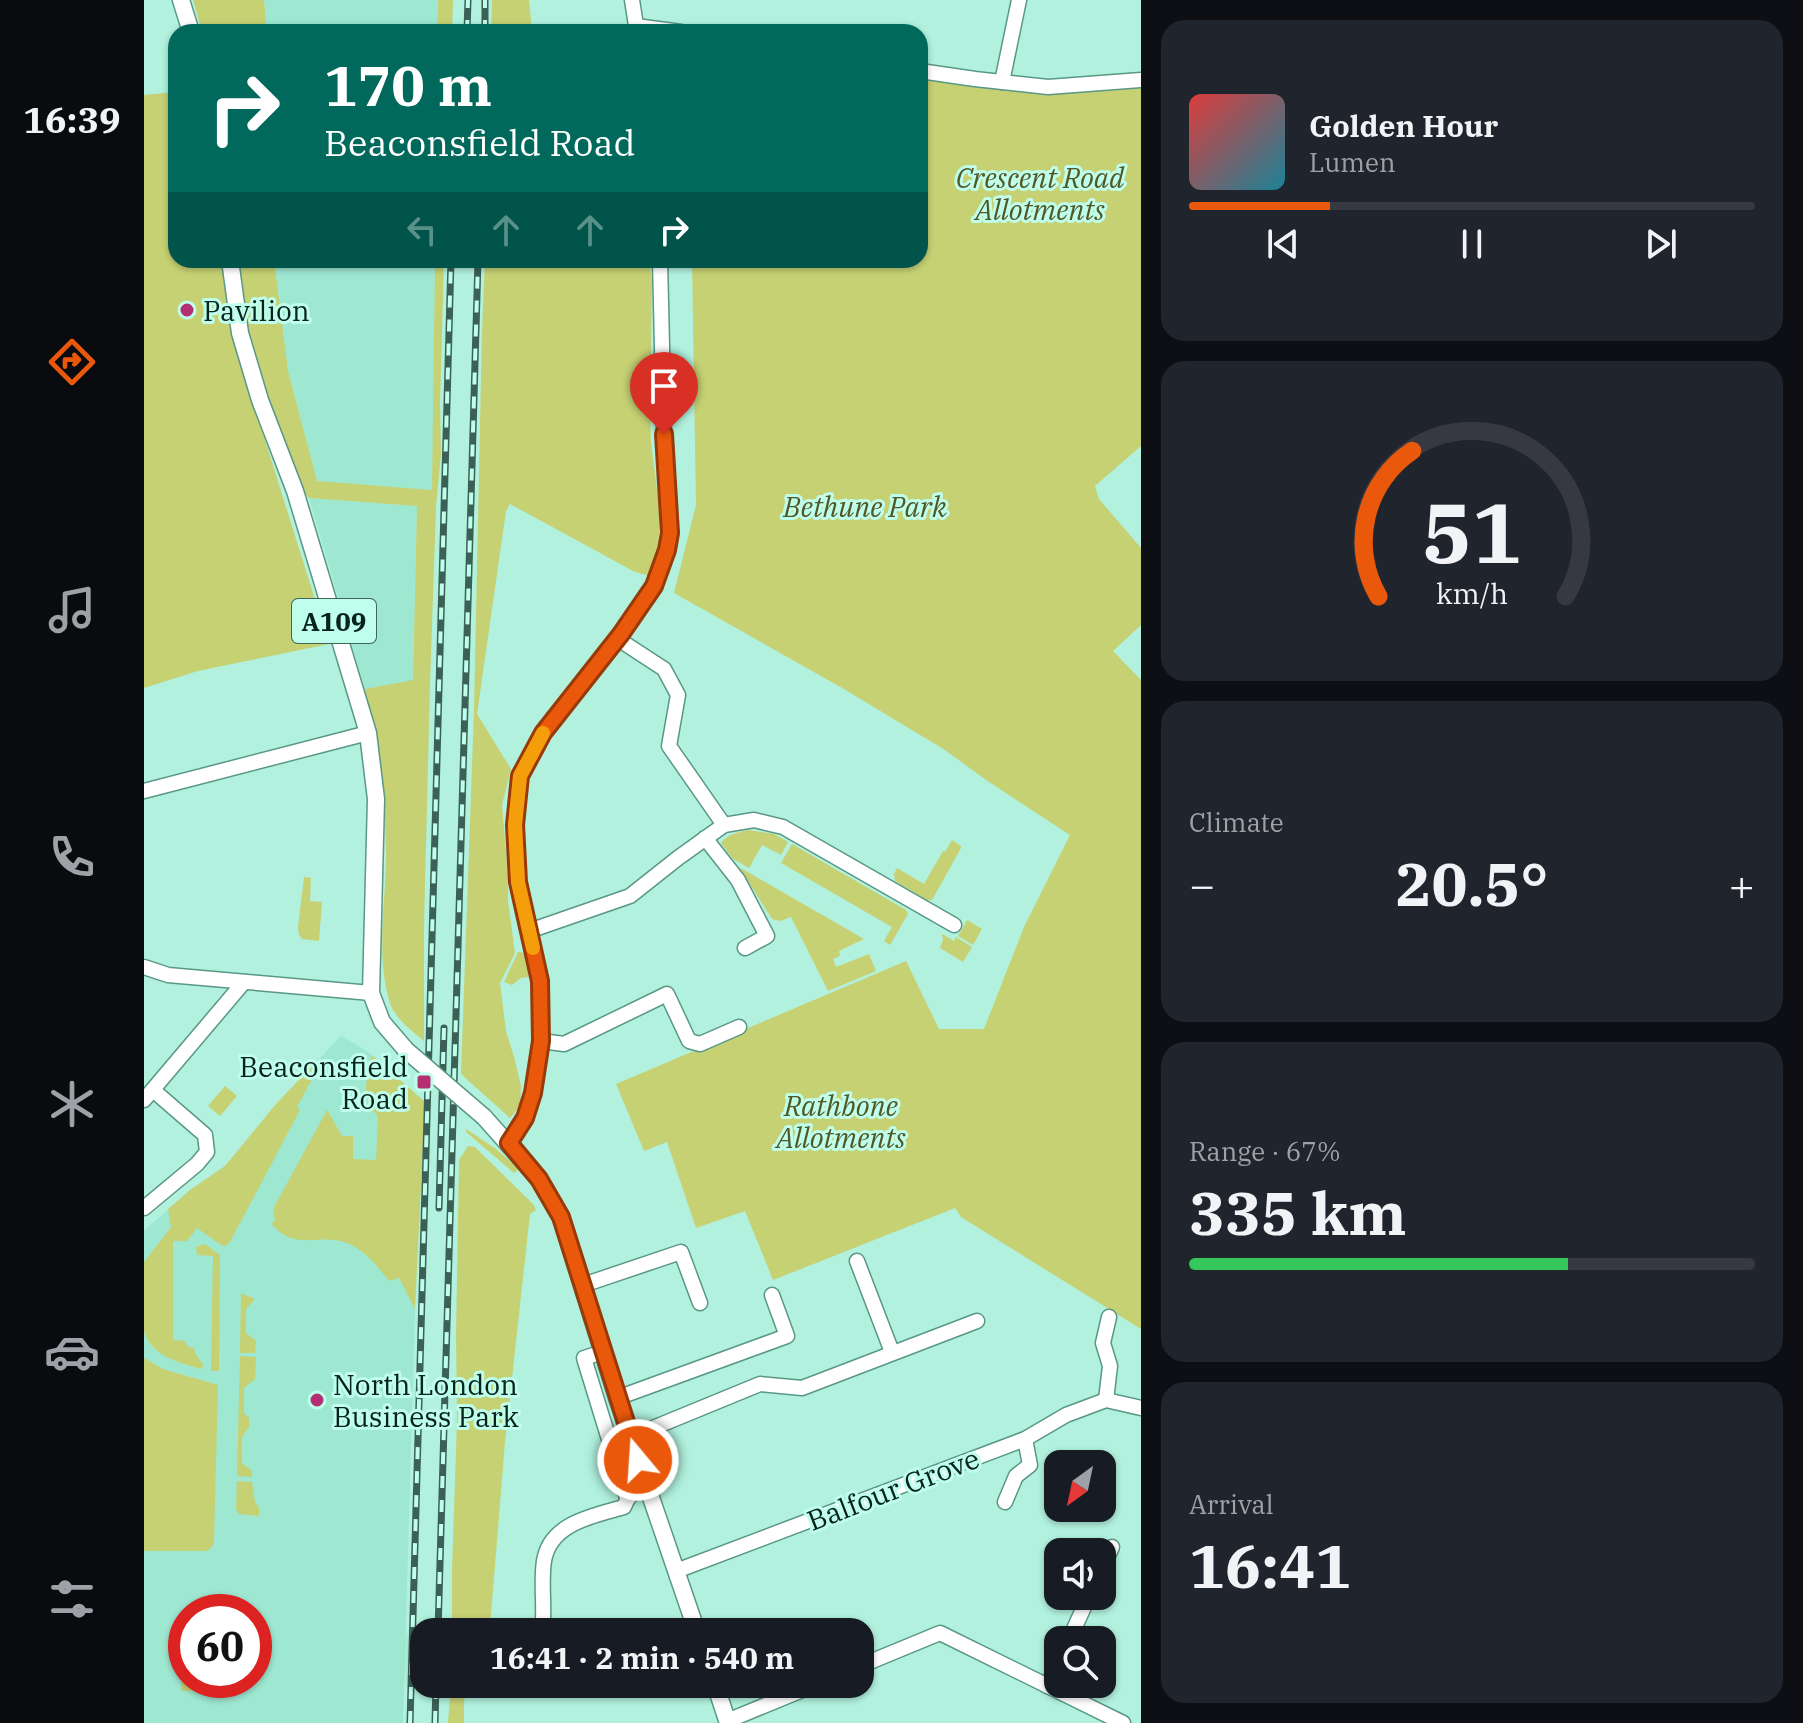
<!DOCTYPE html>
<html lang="en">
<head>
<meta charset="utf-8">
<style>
	body { margin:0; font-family:"IBM Plex Serif",serif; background:#20242c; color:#f1f3f6; height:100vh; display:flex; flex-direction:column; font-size:30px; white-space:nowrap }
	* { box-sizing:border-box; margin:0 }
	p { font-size:26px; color:#9ea1a6 }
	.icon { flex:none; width:44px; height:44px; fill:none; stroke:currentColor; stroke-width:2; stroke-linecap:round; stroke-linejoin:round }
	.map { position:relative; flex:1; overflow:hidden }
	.drawer { display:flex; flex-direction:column; gap:20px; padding:20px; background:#0d0f14; width:662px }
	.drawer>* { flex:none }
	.guide { position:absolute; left:24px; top:24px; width:760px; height:244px; border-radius:24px; box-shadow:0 2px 6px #0004; background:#00695c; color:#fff; overflow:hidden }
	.needle { width:52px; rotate:213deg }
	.buttons { position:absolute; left:900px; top:1450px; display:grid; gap:16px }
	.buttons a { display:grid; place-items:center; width:72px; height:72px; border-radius:16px; background:#171b24; box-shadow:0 2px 6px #0004; font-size:40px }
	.speed { position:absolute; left:24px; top:1594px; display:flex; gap:16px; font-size:40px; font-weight:700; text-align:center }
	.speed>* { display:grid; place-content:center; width:104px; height:104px; border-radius:50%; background:#171b24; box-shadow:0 2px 6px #0004; line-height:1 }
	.speed .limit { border:12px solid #d22; background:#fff; color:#111 }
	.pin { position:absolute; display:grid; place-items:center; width:68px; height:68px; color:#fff; margin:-82px -34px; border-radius:50% 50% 50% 0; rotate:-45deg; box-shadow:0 0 8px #0007 }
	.pin .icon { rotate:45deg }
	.me { position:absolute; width:88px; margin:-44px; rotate:342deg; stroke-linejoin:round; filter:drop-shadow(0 0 6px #0008) }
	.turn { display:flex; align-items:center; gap:28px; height:168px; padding:0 24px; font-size:36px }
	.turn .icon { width:104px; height:104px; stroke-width:2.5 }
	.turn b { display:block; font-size:56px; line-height:68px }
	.lanes { display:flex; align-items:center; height:76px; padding:0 24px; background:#0003; justify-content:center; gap:40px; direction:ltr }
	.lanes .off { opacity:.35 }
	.big { font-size:60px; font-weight:800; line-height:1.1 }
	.drawer .tile { flex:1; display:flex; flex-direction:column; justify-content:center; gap:12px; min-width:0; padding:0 28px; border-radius:24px; background:#20242c }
	.drawer .dial { align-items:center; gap:0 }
	.dial svg { height:208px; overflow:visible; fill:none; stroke:#363941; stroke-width:7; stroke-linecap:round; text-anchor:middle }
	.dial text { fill:#f1f3f6; stroke:none }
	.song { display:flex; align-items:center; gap:24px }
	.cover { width:96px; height:96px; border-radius:12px; background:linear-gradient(135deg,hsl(0 70% 55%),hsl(190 70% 35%)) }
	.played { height:8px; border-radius:4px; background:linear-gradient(90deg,#ea580c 25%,#363941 25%) }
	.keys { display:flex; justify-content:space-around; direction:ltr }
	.heat { display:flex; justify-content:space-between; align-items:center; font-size:44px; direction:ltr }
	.charge { height:12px; border-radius:6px; background:linear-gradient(90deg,#34c759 67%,#363941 0) }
	.trip { position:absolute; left:266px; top:1618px; width:464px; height:80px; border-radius:24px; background:#171b24; box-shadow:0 2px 6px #0004; font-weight:800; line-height:80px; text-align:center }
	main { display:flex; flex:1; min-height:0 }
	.tab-bar { display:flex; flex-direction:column; width:144px; justify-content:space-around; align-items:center; background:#090b0e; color:#9ea1a6 }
	.tab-bar .icon { width:56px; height:56px }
	.tab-bar .on { color:#ea580c }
	.tab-bar b { font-size:36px; color:#f1f3f6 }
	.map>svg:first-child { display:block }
	.built { fill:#9ee7d1; fill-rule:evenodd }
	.green { fill:#c6d173 }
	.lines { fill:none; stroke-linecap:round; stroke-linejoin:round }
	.minor-casing { stroke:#599786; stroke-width:17 }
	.major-casing { stroke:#599786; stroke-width:19 }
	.minor { stroke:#fff; stroke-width:14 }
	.major { stroke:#fff; stroke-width:16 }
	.rail-casing { stroke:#3b6056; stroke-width:7 }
	.rail { stroke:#befeeb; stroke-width:4; stroke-dasharray:12; stroke-linecap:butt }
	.major-bridge-casing { stroke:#599786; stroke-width:19; stroke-linecap:butt }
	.major-bridge { stroke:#fff; stroke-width:16 }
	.route-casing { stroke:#983908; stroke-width:20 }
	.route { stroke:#ea580c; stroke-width:14 }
	.slow { stroke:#f59e0b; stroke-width:14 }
	.poi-dot { fill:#b52f73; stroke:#befeeb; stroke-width:3 }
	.labels { text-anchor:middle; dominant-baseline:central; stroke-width:6; stroke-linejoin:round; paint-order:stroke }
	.shield { fill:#befeeb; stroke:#3f645a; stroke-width:2 }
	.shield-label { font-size:26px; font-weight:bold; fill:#08221c }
	.park-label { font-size:28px; font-style:italic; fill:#525726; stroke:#befeeb }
	.poi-label { font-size:28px; fill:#08221c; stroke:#befeeb; text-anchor:start }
	.street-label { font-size:28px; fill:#08221c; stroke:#befeeb }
</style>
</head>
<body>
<main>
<nav class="tab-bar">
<b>16:39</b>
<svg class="icon on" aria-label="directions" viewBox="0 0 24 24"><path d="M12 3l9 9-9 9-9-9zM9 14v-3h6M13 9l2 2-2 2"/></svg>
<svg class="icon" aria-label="music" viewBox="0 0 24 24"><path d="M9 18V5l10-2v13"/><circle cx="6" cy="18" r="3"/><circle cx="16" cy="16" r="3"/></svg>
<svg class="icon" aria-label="phone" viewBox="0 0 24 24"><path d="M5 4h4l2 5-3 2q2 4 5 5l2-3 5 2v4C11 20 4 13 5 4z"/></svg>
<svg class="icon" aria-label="climate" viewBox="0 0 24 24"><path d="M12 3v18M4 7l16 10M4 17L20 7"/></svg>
<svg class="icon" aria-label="car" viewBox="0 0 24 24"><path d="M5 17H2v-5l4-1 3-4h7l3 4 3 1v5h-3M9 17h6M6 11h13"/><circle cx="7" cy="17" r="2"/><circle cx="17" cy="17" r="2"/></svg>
<svg class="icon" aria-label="filters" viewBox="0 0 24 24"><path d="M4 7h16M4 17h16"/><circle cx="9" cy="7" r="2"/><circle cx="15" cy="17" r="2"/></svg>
</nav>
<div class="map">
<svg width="997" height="1723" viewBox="0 0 997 1723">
	<rect width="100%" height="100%" fill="#b1f1de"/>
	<g class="built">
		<path d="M120,0H294L293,32H123Z"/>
		<path d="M130,260H291L289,490L173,482L144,371Z"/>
		<path d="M165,498L273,506L269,681L221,689Z"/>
		<path d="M197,1036L223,1051L281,1102L272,1275L259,1723H0V1231L46,1190L83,1165L131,1106ZM42,1612H110V1680H42Z"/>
	</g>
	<g class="green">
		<path d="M49,0H120L123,32H58Z"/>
		<path d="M294,0H309L308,32H293Z"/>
		<path d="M348,0H385L388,32H347Z"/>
		<path d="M776,73L905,91L997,83V446L951,486L955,499L997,548V625L969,651L997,680V1329L817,1217L811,1208L629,1280L601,1211L552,1228L523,1142L500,1151L472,1084L762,961L795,1029H840L880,927L926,835L842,780L801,750L700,689L530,593L552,505L548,260H776Z"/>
		<path d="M32,92V260H78L94,354L185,644L54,671L0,688V95Z"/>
		<path d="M92,260H130L144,371L173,481L288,490L291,260H300L296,403L297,454L292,507L286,684L280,926V1041C267,1030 249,1017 245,1000C231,950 243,898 242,847C241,793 233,741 221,689L269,680L273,506L165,498L154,488L122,405L99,318Z"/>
		<path d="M341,260H505L508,281L506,408L507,443L516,513L514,552L506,576L491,572L366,504L362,511L333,714L367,769L358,805L364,874V901L371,953L356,983L362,1031L370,1057L377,1086L376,1106L366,1118L317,1074L330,710L338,330Z"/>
		<path d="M605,830L630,834L644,842L637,855L618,845L605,868L589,859L577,843C583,834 595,832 605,830Z"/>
		<path d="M808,840L817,846V848L788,900H783L751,881L750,874L753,868L780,884L799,851L801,852Z"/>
		<path d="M648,844L762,910L764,914L746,945L740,941L748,927L637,863Z"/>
		<path d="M595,867L720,939L695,951L696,956L689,959L692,967L725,954L732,971L684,991L647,917L636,921L628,919Z"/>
		<path d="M160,877L167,878L166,901L178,902L175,941L158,939L155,935L154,927Z"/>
		<path d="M823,920L838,929L829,945L814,936Z"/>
		<path d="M798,934L810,941L812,937L828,947L819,962L796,948L799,940Z"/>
		<path d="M374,952L380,953L385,977L377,978L368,985L360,982Z"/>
		<path d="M229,1056L281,1102L271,1309L255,1278L245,1281C234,1267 221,1250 203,1243C175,1232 150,1253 127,1223L131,1222L129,1209L183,1110L198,1136H209V1159L232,1160L234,1116C224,1107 220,1093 223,1079C225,1072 228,1068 226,1060Z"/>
		<path d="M169,1065L172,1072L153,1107L156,1110L86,1242L81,1246L77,1245L53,1228L43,1241H29V1340L41,1341L44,1347L50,1348L51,1353L60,1366L57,1369C34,1362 9,1357 0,1332V1262L27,1227L24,1209L46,1190L81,1166L132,1104Z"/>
		<path d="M81,1086L93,1096L76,1116L64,1106Z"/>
		<path d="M322,1129L352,1149L373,1167V1171L370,1173L322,1132Z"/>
		<path d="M324,1146L331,1147L390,1205L392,1210L386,1214L361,1442L346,1627H343L339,1632H308V1569L313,1420L312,1336L315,1160Z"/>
		<path d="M61,1244L76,1255L75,1371H67L69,1256L53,1255L52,1247Z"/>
		<path d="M97,1293L111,1299L102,1309V1333L112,1341L111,1353H96Z"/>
		<path d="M96,1356L112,1357L111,1379L100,1388V1413L105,1418V1427L98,1437V1463L108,1471V1477L93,1476Z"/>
		<path d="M0,1358L19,1369L74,1385L70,1541L68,1547L63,1551H0Z"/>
		<path d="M508,1437L523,1479L509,1484L494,1441Z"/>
		<path d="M93,1481L108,1482L111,1502L115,1508V1516L95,1514L92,1509Z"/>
		<path d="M38,1651H42V1680H55V1691H37Z"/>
		<path d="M307,1684H323L320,1702V1723H304Z"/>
	</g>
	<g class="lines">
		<g class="minor-casing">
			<g id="minor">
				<path d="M488,0L493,32"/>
				<path d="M492,26L537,32"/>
				<path d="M776,71L831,79L904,87L997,80"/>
				<path d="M858,82L875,0"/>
				<path d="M474,639L520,669L534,695L525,746L580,825"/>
				<path d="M0,791L224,733"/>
				<path d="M561,838L594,880L623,936L601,948"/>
				<path d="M385,931L486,896L534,858L580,825L610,820L639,827L810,925"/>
				<path d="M0,967L24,975L227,993"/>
				<path d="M397,1041L420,1044L523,994L545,1041L556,1044L595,1027"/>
				<path d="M0,1100L100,982"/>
				<path d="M365,1143L381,1118L389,1093L397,1041L396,981L374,882L371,825L376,776L399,733L477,634L510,586L523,550L526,533L520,434L516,260"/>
				<path d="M0,1208L53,1164L63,1152L61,1135L9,1090"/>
				<path d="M713,1261L748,1352"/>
				<path d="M439,1285L537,1252L556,1303"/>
				<path d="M459,1352L440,1358L483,1498"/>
				<path d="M473,1398L643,1336L628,1295"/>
				<path d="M962,1400L966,1366L959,1343L965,1317"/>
				<path d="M487,1437L616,1384L658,1388L833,1321"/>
				<path d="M861,1502L872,1476L886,1465L881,1439"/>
				<path d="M958,1569L968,1547"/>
				<path d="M532,1571L881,1439L922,1415L962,1400L997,1408"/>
				<path d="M399,1619C400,1601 397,1580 400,1561C406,1523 449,1516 480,1507C485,1494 490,1491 503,1487"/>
				<path d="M925,1640L945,1596"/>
				<path d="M716,1666L796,1633L979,1723"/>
				<path d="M903,1686L914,1664"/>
				<path d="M583,1721L673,1684"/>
			</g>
		</g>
		<g class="major-casing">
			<g id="major">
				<path d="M37,0L47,32"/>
				<path d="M86,260L96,333L116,400L151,491L224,733L232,799L227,993L238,1022L262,1050"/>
				<path d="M340,1117L395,1179L417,1217L473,1398L553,1632"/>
				<path d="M571,1684L584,1723"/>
			</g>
		</g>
		<use href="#minor" class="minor"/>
		<use href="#major" class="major"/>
		<g class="rail-casing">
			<g id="rail">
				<path d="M323,32L324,0"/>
				<path d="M341,32V0"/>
				<path d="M295,1208L300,1028"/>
				<path d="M294,1632L334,260"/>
				<path d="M266,1723L307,260"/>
				<path d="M291,1723L292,1684"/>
			</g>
		</g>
		<use href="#rail" class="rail"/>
		<g class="major-bridge-casing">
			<path id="major-bridge" d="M262,1050L340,1117"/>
		</g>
		<use href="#major-bridge" class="major-bridge"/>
	</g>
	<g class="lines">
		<g class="route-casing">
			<path id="route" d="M494,1460L417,1217L395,1179L365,1143L381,1118L389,1093L397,1041L396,981L374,882L371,825L376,776L399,733L477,634L510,586L523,550L526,533L520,434"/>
		</g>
		<use href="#route" class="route"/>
		<path class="slow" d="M389,948L374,882L371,825L376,776L399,733"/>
	</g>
	<g class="poi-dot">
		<circle cx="43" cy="310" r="8"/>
		<rect x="272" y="1074" width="16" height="16" rx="4"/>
		<circle cx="173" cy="1400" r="8"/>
	</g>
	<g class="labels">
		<rect class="shield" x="148" y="599" width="84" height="44" rx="6"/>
		<g class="shield-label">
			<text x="190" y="621">A109</text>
		</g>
		<g class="park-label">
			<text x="896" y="177">Crescent Road<tspan x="896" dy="32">Allotments</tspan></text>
			<text x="721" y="506">Bethune Park</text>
			<text x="697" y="1105">Rathbone<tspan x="697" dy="32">Allotments</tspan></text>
		</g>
		<g class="poi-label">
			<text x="59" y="310">Pavilion</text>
			<text x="264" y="1066" text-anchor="end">Beaconsfield<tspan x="264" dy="32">Road</tspan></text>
			<text x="189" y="1384">North London<tspan x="189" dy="32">Business Park</tspan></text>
		</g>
		<g class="street-label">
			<text transform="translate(749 1489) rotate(-21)">Balfour Grove</text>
		</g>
	</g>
</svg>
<div class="buttons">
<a><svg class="needle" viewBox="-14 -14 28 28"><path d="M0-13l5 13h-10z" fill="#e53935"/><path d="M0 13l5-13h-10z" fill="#9ea1a6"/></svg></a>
<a><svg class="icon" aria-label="sound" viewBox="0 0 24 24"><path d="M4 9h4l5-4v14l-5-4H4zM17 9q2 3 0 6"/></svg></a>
<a><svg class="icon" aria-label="search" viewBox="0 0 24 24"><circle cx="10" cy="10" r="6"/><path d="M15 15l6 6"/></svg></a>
</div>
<div class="speed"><div class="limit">60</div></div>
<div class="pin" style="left:520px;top:434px;background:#d93025"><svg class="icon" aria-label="arrive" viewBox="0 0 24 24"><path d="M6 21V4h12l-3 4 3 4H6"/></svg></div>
<svg class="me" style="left:494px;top:1460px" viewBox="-20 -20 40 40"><circle r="17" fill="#ea580c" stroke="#fff" stroke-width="3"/><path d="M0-11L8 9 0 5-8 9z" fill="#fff"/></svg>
<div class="trip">16:41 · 2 min · 540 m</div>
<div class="guide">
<div class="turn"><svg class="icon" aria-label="right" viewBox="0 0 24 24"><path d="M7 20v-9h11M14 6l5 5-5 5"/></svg><div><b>170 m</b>Beaconsfield Road</div></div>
<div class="lanes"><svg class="icon off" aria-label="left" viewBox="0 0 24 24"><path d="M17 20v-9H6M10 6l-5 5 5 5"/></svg><svg class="icon off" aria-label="ahead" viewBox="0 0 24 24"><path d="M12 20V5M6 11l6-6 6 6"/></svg><svg class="icon off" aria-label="ahead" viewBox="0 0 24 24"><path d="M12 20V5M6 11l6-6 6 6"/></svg><svg class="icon" aria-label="right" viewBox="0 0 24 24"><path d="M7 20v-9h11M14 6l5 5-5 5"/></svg></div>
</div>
</div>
<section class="drawer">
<div class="tile">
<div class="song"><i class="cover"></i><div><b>Golden Hour</b><p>Lumen</p></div></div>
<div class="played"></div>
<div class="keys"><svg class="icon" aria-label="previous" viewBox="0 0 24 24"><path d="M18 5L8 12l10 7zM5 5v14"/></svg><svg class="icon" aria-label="pause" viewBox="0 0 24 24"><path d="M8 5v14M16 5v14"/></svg><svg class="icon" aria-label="next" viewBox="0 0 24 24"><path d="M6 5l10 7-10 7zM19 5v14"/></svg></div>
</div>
<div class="tile dial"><svg viewBox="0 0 100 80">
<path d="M14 69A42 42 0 1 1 86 69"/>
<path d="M14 69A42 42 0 0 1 27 13" stroke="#ea580c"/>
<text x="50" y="56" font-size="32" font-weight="700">51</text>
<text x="50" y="72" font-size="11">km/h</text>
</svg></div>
<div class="tile"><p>Climate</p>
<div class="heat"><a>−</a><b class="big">20.5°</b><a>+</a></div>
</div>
<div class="tile"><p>Range · 67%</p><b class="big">335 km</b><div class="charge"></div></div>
<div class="tile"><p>Arrival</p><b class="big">16:41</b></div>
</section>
</main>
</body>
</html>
